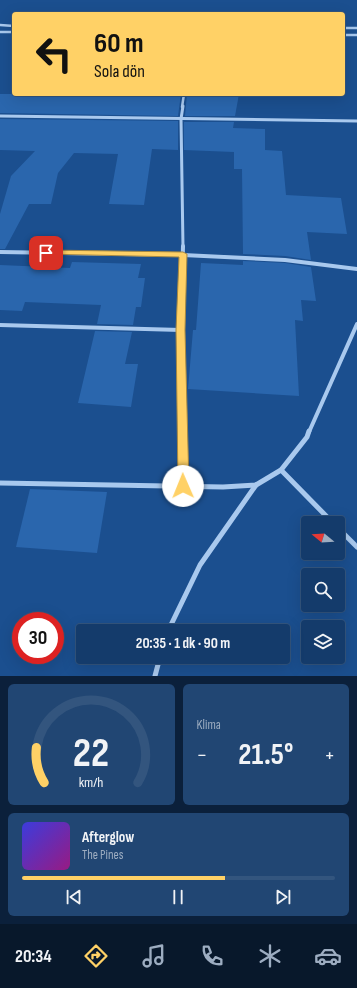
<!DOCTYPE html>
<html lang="tr">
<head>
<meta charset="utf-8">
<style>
	body { margin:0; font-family:"Sofia Sans Condensed",sans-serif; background:#214673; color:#f1f3f6; height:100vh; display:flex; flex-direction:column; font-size:15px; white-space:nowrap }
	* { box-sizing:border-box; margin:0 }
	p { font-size:13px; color:#9dadc1 }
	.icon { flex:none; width:22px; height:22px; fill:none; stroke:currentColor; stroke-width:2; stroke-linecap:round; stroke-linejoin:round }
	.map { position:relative; height:676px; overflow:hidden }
	.drawer { display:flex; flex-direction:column; gap:8px; padding:8px; background:#0b203b; flex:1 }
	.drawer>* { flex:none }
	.top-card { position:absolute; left:12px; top:12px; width:333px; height:84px; border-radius:4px; box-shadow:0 4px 16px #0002,0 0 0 1px #33557e; background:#ffd166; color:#111; overflow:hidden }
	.needle { width:26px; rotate:288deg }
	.controls { position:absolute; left:301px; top:516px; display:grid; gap:8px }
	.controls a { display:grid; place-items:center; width:44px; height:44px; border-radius:4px; background:#143b6b; box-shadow:0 4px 16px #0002,0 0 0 1px #33557e; font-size:20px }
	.speed { position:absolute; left:12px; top:612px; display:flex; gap:8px; font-size:20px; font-weight:700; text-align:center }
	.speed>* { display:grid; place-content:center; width:52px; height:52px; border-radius:50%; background:#143b6b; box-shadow:0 4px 16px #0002,0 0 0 1px #33557e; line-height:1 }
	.speed .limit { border:6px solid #d22; background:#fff; color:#111 }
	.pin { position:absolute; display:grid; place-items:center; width:34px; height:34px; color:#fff; margin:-17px; border-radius:8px; box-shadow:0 2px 6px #0006 }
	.me { position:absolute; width:44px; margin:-22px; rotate:359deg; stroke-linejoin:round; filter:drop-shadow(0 0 3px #0008) }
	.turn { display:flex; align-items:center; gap:14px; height:84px; padding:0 16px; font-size:18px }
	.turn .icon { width:52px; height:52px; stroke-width:2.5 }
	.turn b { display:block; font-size:28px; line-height:34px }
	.big { font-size:30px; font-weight:700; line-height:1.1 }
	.drawer .widget { flex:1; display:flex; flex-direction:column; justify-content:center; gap:6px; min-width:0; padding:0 14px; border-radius:6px; background:#214673 }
	.drawer .dial { align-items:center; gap:0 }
	.dial svg { height:104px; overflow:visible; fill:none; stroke:#33557e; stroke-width:7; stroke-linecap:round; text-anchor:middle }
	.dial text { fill:#f1f3f6; stroke:none }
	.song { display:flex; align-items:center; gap:12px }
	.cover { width:48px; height:48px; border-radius:6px; background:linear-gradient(135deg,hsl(240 70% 55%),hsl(310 70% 35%)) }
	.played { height:4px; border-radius:2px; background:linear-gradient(90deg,#ffd166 65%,#33557e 65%) }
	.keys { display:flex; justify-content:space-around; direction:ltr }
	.heat { display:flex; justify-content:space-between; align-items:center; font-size:22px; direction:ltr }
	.drawer .tiles { flex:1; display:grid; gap:8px; grid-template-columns:1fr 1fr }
	.widget:last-child { grid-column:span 2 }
	.trip { position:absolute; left:76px; top:624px; width:214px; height:40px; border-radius:4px; background:#143b6b; box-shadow:0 4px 16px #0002,0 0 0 1px #33557e; font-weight:700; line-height:40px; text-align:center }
	.tabs { display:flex; height:64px; justify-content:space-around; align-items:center; background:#08182b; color:#9dadc1 }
	.tabs .icon { width:28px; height:28px }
	.tabs .on { color:#ffd166 }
	.tabs b { font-size:18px; color:#f1f3f6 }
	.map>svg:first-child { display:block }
	.building { fill:#2a66ad }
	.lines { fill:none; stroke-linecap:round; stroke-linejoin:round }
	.minor-far3 { stroke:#a9c9ee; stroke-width:2.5 }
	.minor-far2 { stroke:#a9c9ee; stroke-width:3 }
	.minor-far1 { stroke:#a9c9ee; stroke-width:4 }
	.minor { stroke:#a9c9ee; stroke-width:5 }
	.route { fill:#ffd166; stroke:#a68842 }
</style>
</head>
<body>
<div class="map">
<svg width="357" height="676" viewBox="0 0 357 676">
	<rect width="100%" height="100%" fill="#1b4f8f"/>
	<g class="building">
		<path d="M0,94H181L178,116L0,113Z"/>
		<path d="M187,94H239L235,116H185Z"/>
		<path d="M0,119L178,121V150L152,149L144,205L109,204L118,154L74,153L58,173L51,204H29L5,249H0V214L11,176L35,151L0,150Z"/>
		<path d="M184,122H234L233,128L265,129V150L282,151L286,195L341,198L347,234L307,232L311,260L285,256L243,254L242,169H234V152L184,150Z"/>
		<path d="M243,261L285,263L311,267L316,301L301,300L303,321L295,320L299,396L188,389L193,330H196L201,263L243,265Z"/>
		<path d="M72,262L141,264L138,278H145L141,307H136L133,325L97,324L101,305L25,302L22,311L0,310V265L70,268Z"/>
		<path d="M95,331L132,332L125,364H138L131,407L78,403Z"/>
		<path d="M30,489L107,492L97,553L16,547Z"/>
	</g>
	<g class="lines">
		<g class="minor-far3">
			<path d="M0,25L14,26"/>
			<path d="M343,28H357"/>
			<path d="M0,32H14"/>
			<path d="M343,35H357"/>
			<path d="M182,107L184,94"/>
		</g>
		<g class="minor-far2">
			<path d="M183,106L181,119L183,247"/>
			<path d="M0,116L357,121"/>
		</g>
		<g class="minor-far1">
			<path d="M0,252L183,255L285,260L357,269"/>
			<path d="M0,325L181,330"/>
			<path d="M182,432L181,330L183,246"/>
			<path d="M309,432L357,324"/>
		</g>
		<g class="minor">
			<path d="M182,431L183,486"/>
			<path d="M281,470L333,523"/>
			<path d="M0,483L223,487L256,485L281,470L307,437L309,431"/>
			<path d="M338,528L357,547"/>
			<path d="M168,631L200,565L256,485"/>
			<path d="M155,676L160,657"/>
		</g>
	</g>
	<path class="route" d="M46,250L183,252L187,254L185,330L189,486L187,490L183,491L179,490L178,486L176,330L179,257L43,254L42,253Z"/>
</svg>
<div class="controls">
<a><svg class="needle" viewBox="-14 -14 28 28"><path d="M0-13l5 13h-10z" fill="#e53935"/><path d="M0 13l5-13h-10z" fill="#9dadc1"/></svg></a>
<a><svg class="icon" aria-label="search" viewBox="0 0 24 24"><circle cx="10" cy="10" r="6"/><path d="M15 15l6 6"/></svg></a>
<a><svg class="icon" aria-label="layers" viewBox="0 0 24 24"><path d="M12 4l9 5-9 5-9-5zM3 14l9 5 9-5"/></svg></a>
</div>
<div class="speed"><div class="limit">30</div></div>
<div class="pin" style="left:46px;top:253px;background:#d93025"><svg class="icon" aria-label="arrive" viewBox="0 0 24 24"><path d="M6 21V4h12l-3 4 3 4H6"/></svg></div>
<svg class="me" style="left:183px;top:486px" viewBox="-20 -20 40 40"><circle r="19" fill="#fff"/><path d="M0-13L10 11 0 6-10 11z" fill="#ffd166"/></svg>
<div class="trip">20:35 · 1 dk · 90 m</div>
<div class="top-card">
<div class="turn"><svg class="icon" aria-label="left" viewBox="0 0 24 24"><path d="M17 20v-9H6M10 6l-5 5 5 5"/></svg><div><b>60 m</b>Sola dön</div></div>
</div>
</div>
<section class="drawer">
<div class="tiles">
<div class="widget dial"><svg viewBox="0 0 100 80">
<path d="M14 69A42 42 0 1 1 86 69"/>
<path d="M14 69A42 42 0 0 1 8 42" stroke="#ffd166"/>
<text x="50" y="56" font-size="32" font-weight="700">22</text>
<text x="50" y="72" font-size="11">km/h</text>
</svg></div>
<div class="widget"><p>Klima</p>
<div class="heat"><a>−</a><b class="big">21.5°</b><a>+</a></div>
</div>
<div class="widget">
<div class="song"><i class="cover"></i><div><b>Afterglow</b><p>The Pines</p></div></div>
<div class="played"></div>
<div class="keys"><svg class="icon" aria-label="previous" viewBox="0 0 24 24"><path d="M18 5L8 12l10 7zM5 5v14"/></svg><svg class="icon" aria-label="pause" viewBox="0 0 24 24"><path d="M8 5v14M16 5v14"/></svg><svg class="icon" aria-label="next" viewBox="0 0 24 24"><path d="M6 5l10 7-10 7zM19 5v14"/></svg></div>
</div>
</div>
</section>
<nav class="tabs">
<b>20:34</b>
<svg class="icon on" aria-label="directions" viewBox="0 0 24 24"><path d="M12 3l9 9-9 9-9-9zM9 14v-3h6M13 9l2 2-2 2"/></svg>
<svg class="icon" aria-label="music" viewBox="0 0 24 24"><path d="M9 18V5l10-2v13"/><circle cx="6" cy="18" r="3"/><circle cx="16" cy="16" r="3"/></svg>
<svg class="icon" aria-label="phone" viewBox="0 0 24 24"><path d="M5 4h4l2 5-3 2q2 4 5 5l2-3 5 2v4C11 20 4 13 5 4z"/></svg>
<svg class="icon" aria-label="climate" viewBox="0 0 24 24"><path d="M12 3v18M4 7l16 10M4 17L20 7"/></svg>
<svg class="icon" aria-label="car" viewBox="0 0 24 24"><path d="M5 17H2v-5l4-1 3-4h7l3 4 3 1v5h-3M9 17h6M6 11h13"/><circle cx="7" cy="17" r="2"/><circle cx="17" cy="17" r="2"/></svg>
</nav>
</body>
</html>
